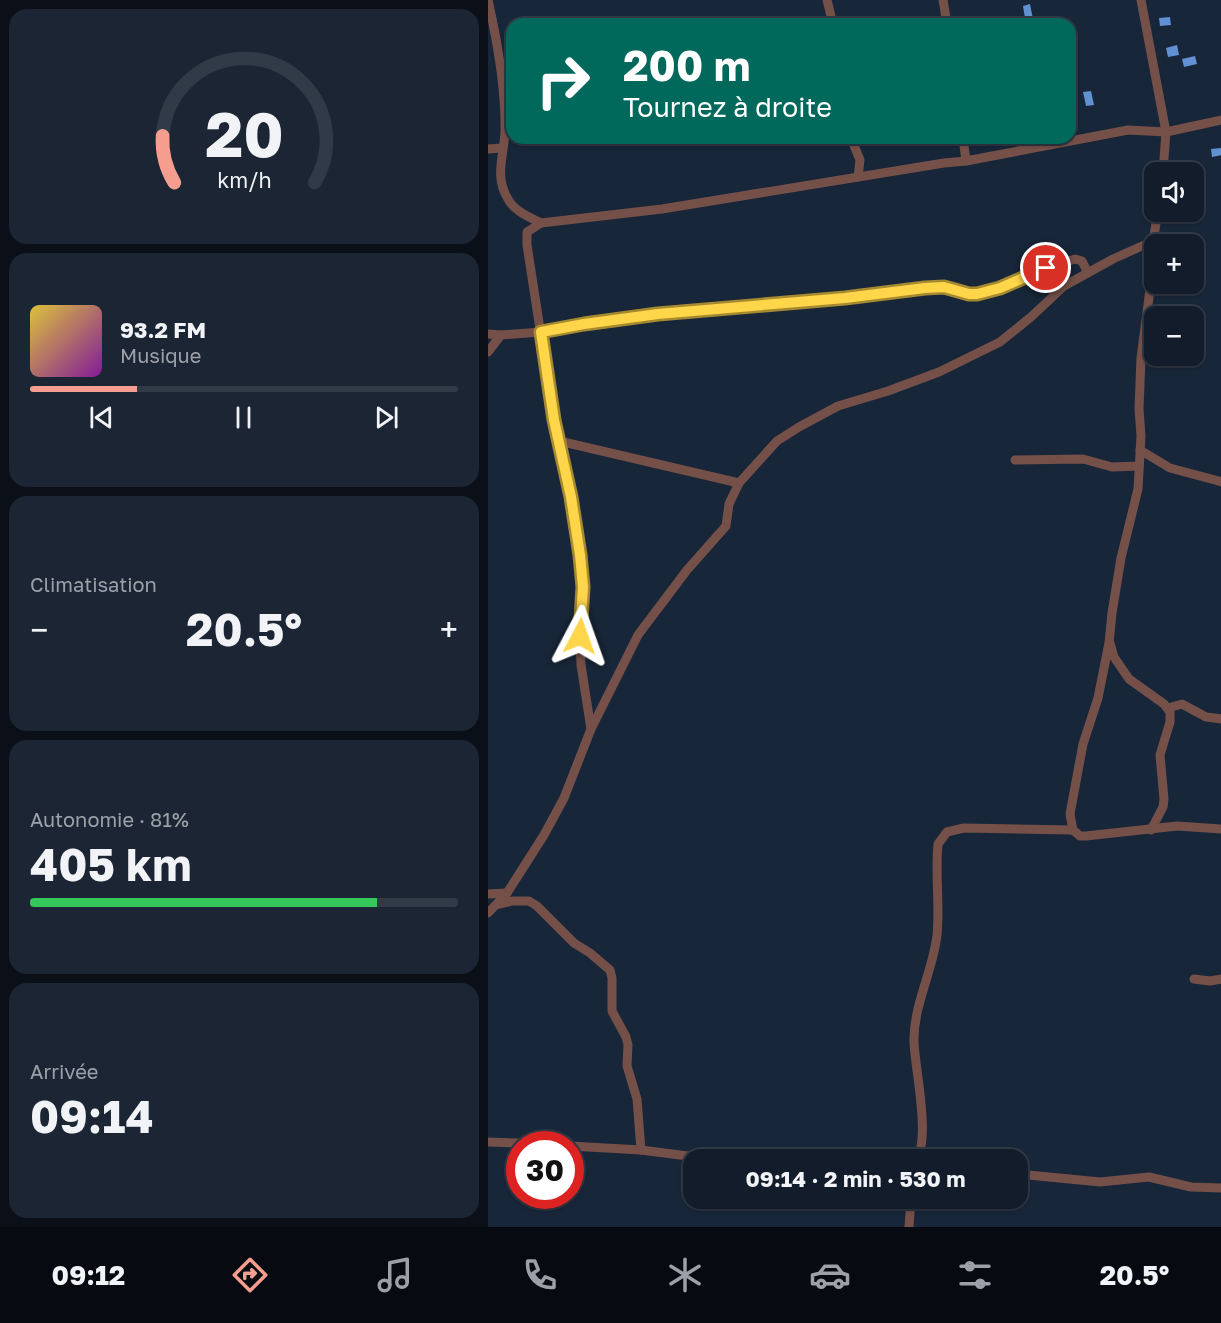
<!DOCTYPE html>
<html lang="fr">
<head>
<meta charset="utf-8">
<style>
	body { margin:0; font-family:"Golos Text",sans-serif; background:#1b2533; color:#f1f3f6; height:100vh; display:flex; flex-direction:column; font-size:22px; white-space:nowrap }
	* { box-sizing:border-box; margin:0 }
	p { font-size:20px; color:#9ca1a9 }
	.icon { flex:none; width:33px; height:33px; fill:none; stroke:currentColor; stroke-width:2; stroke-linecap:round; stroke-linejoin:round }
	.map { position:relative; flex:1; overflow:hidden }
	.panel { display:flex; flex-direction:column; gap:9px; padding:9px; background:#0a0f18; width:488px }
	.panel>* { flex:none }
	.banner { position:absolute; left:18px; top:18px; width:570px; height:126px; border-radius:18px; box-shadow:0 2px 4px #0004,0 0 0 2px #313a47; background:#00695c; color:#fff; overflow:hidden }
	.fabs { position:absolute; left:656px; top:162px; display:grid; gap:12px }
	.fabs a { display:grid; place-items:center; width:60px; height:60px; border-radius:12px; background:#121c2b; box-shadow:0 2px 4px #0004,0 0 0 2px #313a47; font-size:30px }
	.speed { position:absolute; left:18px; top:1131px; display:flex; gap:12px; font-size:30px; font-weight:700; text-align:center }
	.speed>* { display:grid; place-content:center; width:78px; height:78px; border-radius:50%; background:#121c2b; box-shadow:0 2px 4px #0004,0 0 0 2px #313a47; line-height:1 }
	.speed .limit { border:9px solid #d22; background:#fff; color:#111 }
	.pin { position:absolute; display:grid; place-items:center; width:51px; height:51px; color:#fff; margin:-26px; border:3px solid #fff; border-radius:50%; box-shadow:0 2px 6px #0007 }
	.me { position:absolute; width:66px; margin:-33px; rotate:4deg; stroke-linejoin:round; filter:drop-shadow(0 0 4px #0008) }
	.turn { display:flex; align-items:center; gap:21px; height:126px; padding:0 18px; font-size:27px }
	.turn .icon { width:78px; height:78px; stroke-width:2.5 }
	.turn b { display:block; font-size:42px; line-height:51px }
	.big { font-size:45px; font-weight:700; line-height:1.1 }
	.panel .card { flex:1; display:flex; flex-direction:column; justify-content:center; gap:9px; min-width:0; padding:0 21px; border-radius:18px; background:#1b2533 }
	.panel .dial { align-items:center; gap:0 }
	.dial svg { height:156px; overflow:visible; fill:none; stroke:#313a47; stroke-width:7; stroke-linecap:round; text-anchor:middle }
	.dial text { fill:#f1f3f6; stroke:none }
	.song { display:flex; align-items:center; gap:18px }
	.cover { width:72px; height:72px; border-radius:9px; background:linear-gradient(135deg,hsl(50 70% 55%),hsl(290 70% 35%)) }
	.played { height:6px; border-radius:3px; background:linear-gradient(90deg,#f59d8e 25%,#313a47 25%) }
	.keys { display:flex; justify-content:space-around; direction:ltr }
	.heat { display:flex; justify-content:space-between; align-items:center; font-size:33px; direction:ltr }
	.charge { height:9px; border-radius:4px; background:linear-gradient(90deg,#34c759 81%,#313a47 0) }
	.trip { position:absolute; left:195px; top:1149px; width:345px; height:60px; border-radius:18px; background:#121c2b; box-shadow:0 2px 4px #0004,0 0 0 2px #313a47; font-weight:700; line-height:60px; text-align:center }
	.tabs { display:flex; height:96px; justify-content:space-around; align-items:center; background:#070b11; color:#9ca1a9 }
	.tabs .icon { width:42px; height:42px }
	.tabs .on { color:#f59d8e }
	.tabs b { font-size:27px; color:#f1f3f6 }
	main { display:flex; flex:1; min-height:0 }
	.map>svg:first-child { display:block }
	.building { fill:#6190d3 }
	.lines { fill:none; stroke-linecap:round; stroke-linejoin:round }
	.minor { stroke:#755049; stroke-width:9 }
	.route-casing { stroke:#a68a30; stroke-width:15 }
	.route { stroke:#ffd54a; stroke-width:10 }
</style>
</head>
<body>
<main>
<section class="panel">
<div class="card dial"><svg viewBox="0 0 100 80">
<path d="M14 69A42 42 0 1 1 86 69"/>
<path d="M14 69A42 42 0 0 1 8 45" stroke="#f59d8e"/>
<text x="50" y="56" font-size="32" font-weight="700">20</text>
<text x="50" y="72" font-size="11">km/h</text>
</svg></div>
<div class="card">
<div class="song"><i class="cover"></i><div><b>93.2 FM</b><p>Musique</p></div></div>
<div class="played"></div>
<div class="keys"><svg class="icon" aria-label="previous" viewBox="0 0 24 24"><path d="M18 5L8 12l10 7zM5 5v14"/></svg><svg class="icon" aria-label="pause" viewBox="0 0 24 24"><path d="M8 5v14M16 5v14"/></svg><svg class="icon" aria-label="next" viewBox="0 0 24 24"><path d="M6 5l10 7-10 7zM19 5v14"/></svg></div>
</div>
<div class="card"><p>Climatisation</p>
<div class="heat"><a>−</a><b class="big">20.5°</b><a>+</a></div>
</div>
<div class="card"><p>Autonomie · 81%</p><b class="big">405 km</b><div class="charge"></div></div>
<div class="card"><p>Arrivée</p><b class="big">09:14</b></div>
</section>
<div class="map">
<svg width="734" height="1227" viewBox="0 0 734 1227">
	<rect width="100%" height="100%" fill="#182639"/>
	<g class="building">
		<path d="M542,4L546,24H538L535,6Z"/>
		<path d="M682,17L683,25L672,26L671,18Z"/>
		<path d="M689,45L691,55L680,57L678,48Z"/>
		<path d="M707,56L709,64L696,67L694,59Z"/>
		<path d="M603,91L606,105L598,106L595,92Z"/>
		<path d="M734,148V155L724,157L723,149Z"/>
	</g>
	<g class="lines">
		<g class="minor">
			<path d="M0,0C9,40 18,91 17,132C16,155 6,177 20,199C26,211 41,217 53,223"/>
			<path d="M339,0L345,24"/>
			<path d="M455,0L459,24"/>
			<path d="M653,0L678,132L675,172"/>
			<path d="M363,138L372,160L370,177"/>
			<path d="M475,138L478,161"/>
			<path d="M0,149L14,148"/>
			<path d="M665,241L663,282L653,358L651,409L653,436L650,489L633,558L624,613L621,643L610,698L595,744L582,814L585,830L592,836H598L689,826L734,829"/>
			<path d="M0,334L13,335L53,332L96,324L170,314L380,296L437,288L456,287L489,294L511,288L544,273L587,259L594,261L600,273"/>
			<path d="M0,352L13,335"/>
			<path d="M71,441L251,483"/>
			<path d="M652,450L682,468L734,482"/>
			<path d="M527,460L595,459L624,467L651,466"/>
			<path d="M622,643L626,657L641,679L676,704L682,712V722L672,755L676,799L675,807L663,830"/>
			<path d="M680,708L694,704L718,717L734,719"/>
			<path d="M103,729L93,665L92,636L95,587L92,555L83,497L66,420L39,245V232L53,223L174,209L456,163L478,161L640,130L678,132L734,120"/>
			<path d="M0,894L19,893"/>
			<path d="M8,905L24,901H41L49,906L86,943L102,953L122,970L124,978V1011L138,1037L140,1045L139,1066L149,1099L153,1150"/>
			<path d="M0,913L19,893L56,835L76,798L103,729L150,635L199,570L238,526L241,504L251,483L289,441L311,427L350,406L400,391L451,372L512,342L543,317L576,286L625,259L665,241L670,212"/>
			<path d="M706,979L722,981L734,979"/>
			<path d="M0,1142L60,1144"/>
			<path d="M82,1146L153,1150L215,1158L306,1160"/>
			<path d="M428,1160C443,1139 427,1069 426,1042C425,1006 445,971 449,935C452,905 447,874 450,844L459,832L476,828L585,830"/>
			<path d="M530,1174L612,1182L661,1177L703,1187L734,1188"/>
			<path d="M421,1227L423,1198"/>
		</g>
	</g>
	<g class="lines">
		<g class="route-casing">
			<path id="route" d="M92,636L95,587L92,555L83,497L66,420L53,332L96,324L170,314L357,298L437,288L456,287L481,294H489L512,288L558,268"/>
		</g>
		<use href="#route" class="route"/>
	</g>
</svg>
<div class="fabs">
<a><svg class="icon" aria-label="sound" viewBox="0 0 24 24"><path d="M4 9h4l5-4v14l-5-4H4zM17 9q2 3 0 6"/></svg></a>
<a>+</a>
<a>−</a>
</div>
<div class="speed"><div class="limit">30</div></div>
<div class="pin" style="left:558px;top:268px;background:#d93025"><svg class="icon" aria-label="arrive" viewBox="0 0 24 24"><path d="M6 21V4h12l-3 4 3 4H6"/></svg></div>
<svg class="me" style="left:92px;top:636px" viewBox="-20 -20 40 40"><path d="M0-17L14 15 0 8-14 15z" fill="#ffd54a" stroke="#fff" stroke-width="4"/></svg>
<div class="trip">09:14 · 2 min · 530 m</div>
<div class="banner">
<div class="turn"><svg class="icon" aria-label="right" viewBox="0 0 24 24"><path d="M7 20v-9h11M14 6l5 5-5 5"/></svg><div><b>200 m</b>Tournez à droite</div></div>
</div>
</div>
</main>
<nav class="tabs">
<b>09:12</b>
<svg class="icon on" aria-label="directions" viewBox="0 0 24 24"><path d="M12 3l9 9-9 9-9-9zM9 14v-3h6M13 9l2 2-2 2"/></svg>
<svg class="icon" aria-label="music" viewBox="0 0 24 24"><path d="M9 18V5l10-2v13"/><circle cx="6" cy="18" r="3"/><circle cx="16" cy="16" r="3"/></svg>
<svg class="icon" aria-label="phone" viewBox="0 0 24 24"><path d="M5 4h4l2 5-3 2q2 4 5 5l2-3 5 2v4C11 20 4 13 5 4z"/></svg>
<svg class="icon" aria-label="climate" viewBox="0 0 24 24"><path d="M12 3v18M4 7l16 10M4 17L20 7"/></svg>
<svg class="icon" aria-label="car" viewBox="0 0 24 24"><path d="M5 17H2v-5l4-1 3-4h7l3 4 3 1v5h-3M9 17h6M6 11h13"/><circle cx="7" cy="17" r="2"/><circle cx="17" cy="17" r="2"/></svg>
<svg class="icon" aria-label="filters" viewBox="0 0 24 24"><path d="M4 7h16M4 17h16"/><circle cx="9" cy="7" r="2"/><circle cx="15" cy="17" r="2"/></svg>
<b>20.5°</b>
</nav>
</body>
</html>
